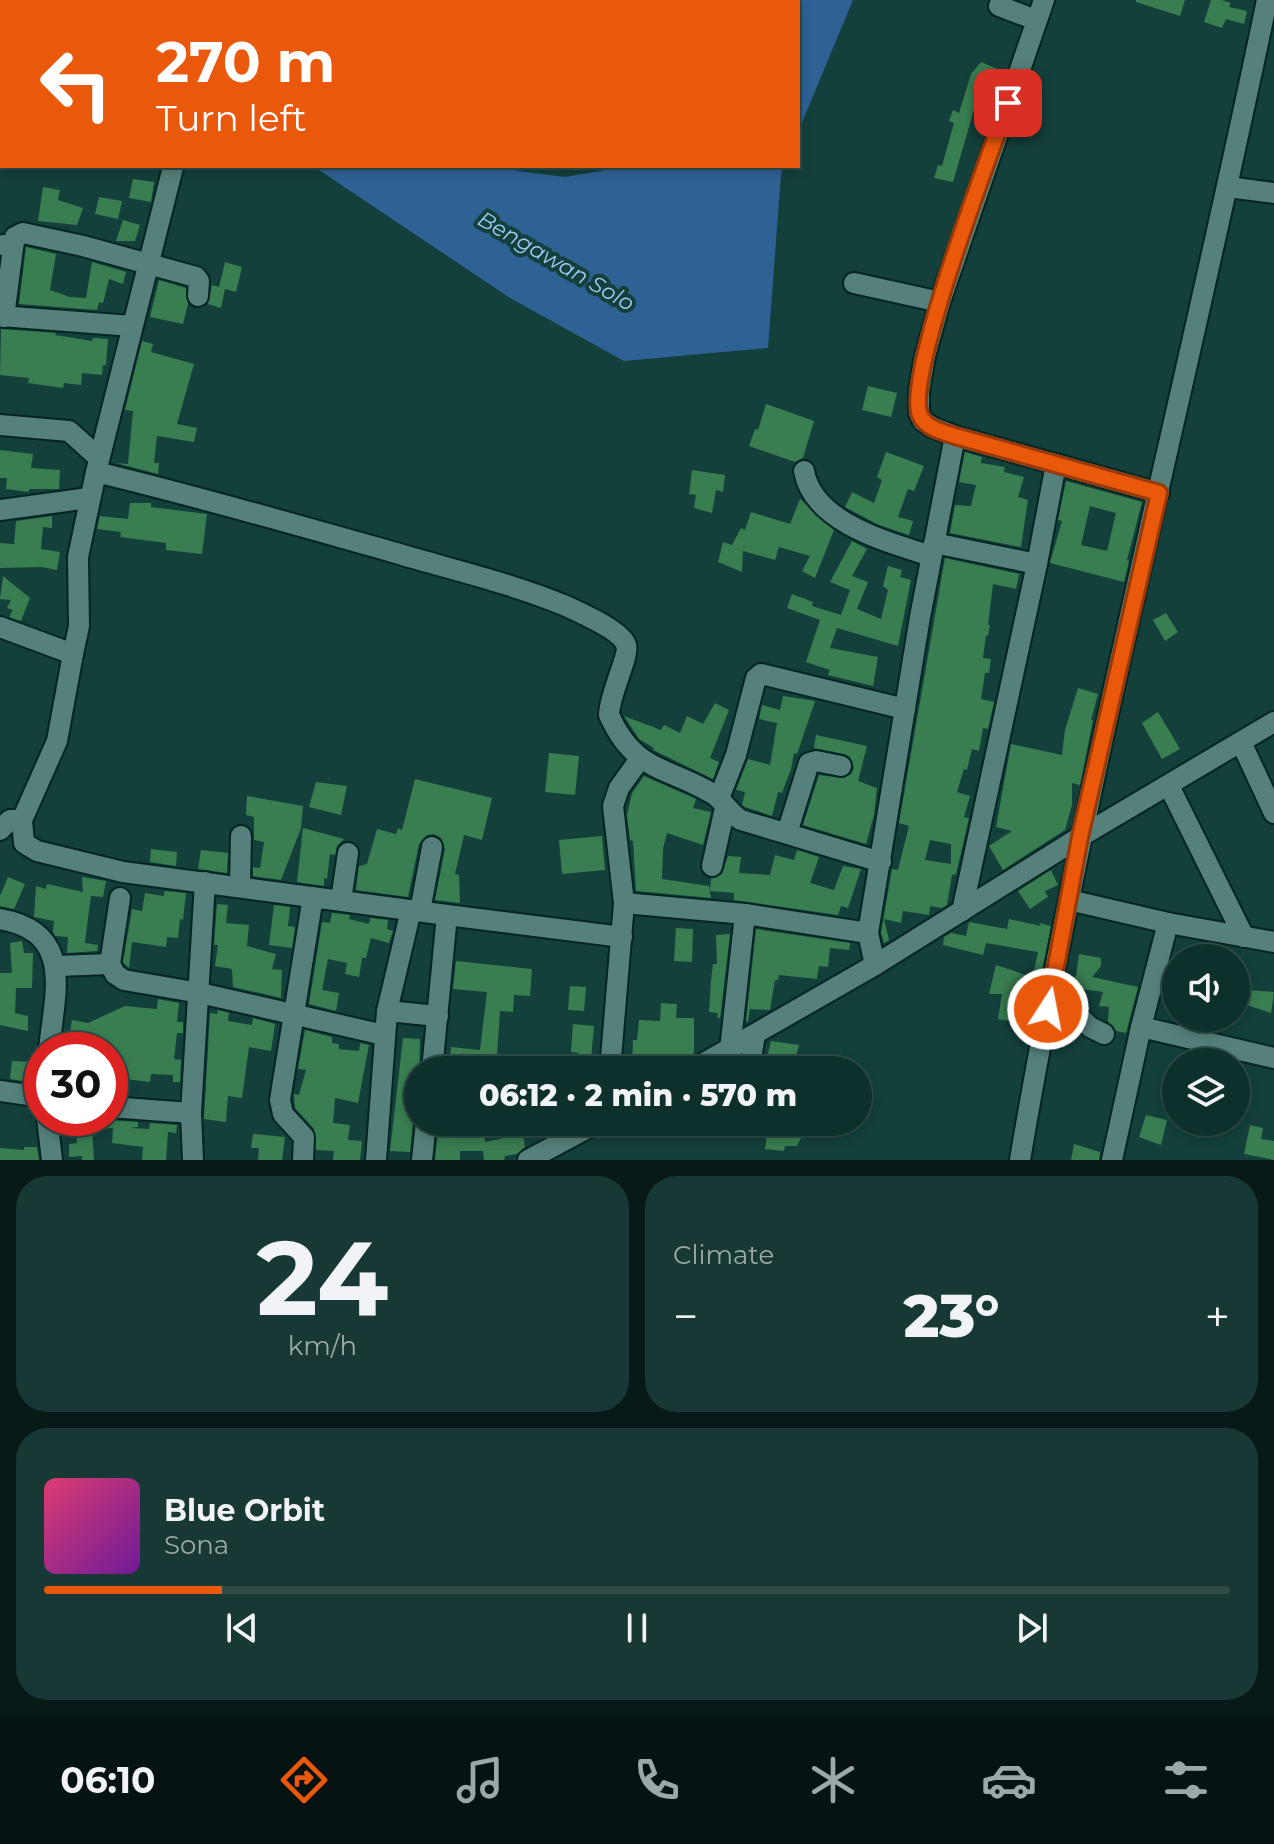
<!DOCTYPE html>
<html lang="en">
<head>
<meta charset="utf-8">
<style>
	body { margin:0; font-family:Montserrat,sans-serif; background:#173834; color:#f1f3f6; height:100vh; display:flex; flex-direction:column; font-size:30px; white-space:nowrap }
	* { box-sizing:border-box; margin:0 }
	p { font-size:26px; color:#9ba9a9 }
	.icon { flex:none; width:44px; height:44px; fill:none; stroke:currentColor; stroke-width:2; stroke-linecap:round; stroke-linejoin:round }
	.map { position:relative; height:1160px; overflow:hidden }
	.drawer { display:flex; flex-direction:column; gap:16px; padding:16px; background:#081a18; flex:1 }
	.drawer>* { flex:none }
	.banner { position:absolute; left:0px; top:0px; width:800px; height:168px; box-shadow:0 4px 12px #0003,0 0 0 2px #2e4b48; background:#ea580c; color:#fff; overflow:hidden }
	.buttons { position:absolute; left:1162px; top:944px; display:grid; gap:16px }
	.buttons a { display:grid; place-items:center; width:88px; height:88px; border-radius:50%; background:#0e302c; box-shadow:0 4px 12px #0003,0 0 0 2px #2e4b48; font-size:40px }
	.speed { position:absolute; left:24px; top:1032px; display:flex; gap:16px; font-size:40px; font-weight:700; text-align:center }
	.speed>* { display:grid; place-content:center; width:104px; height:104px; border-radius:50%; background:#0e302c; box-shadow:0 4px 12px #0003,0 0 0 2px #2e4b48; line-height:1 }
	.speed .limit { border:12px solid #d22; background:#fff; color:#111 }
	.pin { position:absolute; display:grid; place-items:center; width:68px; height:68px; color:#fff; margin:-34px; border-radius:16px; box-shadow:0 4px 12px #0006 }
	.me { position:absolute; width:88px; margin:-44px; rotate:11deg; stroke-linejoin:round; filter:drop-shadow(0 0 6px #0008) }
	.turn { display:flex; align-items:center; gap:28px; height:168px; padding:0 24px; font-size:36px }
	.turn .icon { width:104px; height:104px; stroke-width:2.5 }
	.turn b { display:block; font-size:56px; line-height:68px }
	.big { font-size:60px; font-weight:800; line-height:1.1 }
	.drawer .card { flex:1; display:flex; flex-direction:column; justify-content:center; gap:12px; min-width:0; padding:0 28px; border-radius:32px; background:#173834 }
	.drawer .dial { align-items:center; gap:0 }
	.dial b { font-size:104px; line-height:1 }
	.song { display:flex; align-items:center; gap:24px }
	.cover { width:96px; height:96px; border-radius:12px; background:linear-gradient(135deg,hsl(340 70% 55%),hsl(280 70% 35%)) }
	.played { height:8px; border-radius:4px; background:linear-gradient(90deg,#ea580c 15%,#2e4b48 15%) }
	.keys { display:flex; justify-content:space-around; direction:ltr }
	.heat { display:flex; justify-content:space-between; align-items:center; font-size:44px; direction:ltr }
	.drawer .tiles { flex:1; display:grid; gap:16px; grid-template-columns:1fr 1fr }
	.card:last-child { grid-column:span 2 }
	.trip { position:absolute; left:404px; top:1056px; width:468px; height:80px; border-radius:40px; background:#0e302c; box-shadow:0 4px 12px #0003,0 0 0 2px #2e4b48; font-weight:800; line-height:80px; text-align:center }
	.menu { display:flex; height:128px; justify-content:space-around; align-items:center; background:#061312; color:#9ba9a9 }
	.menu .icon { width:56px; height:56px }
	.menu .active { color:#ea580c }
	.menu b { font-size:36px; color:#f1f3f6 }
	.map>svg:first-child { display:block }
	.water { fill:#2e6295 }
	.building { fill:#397e51; fill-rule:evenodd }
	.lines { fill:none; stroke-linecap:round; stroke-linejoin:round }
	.minor-casing { stroke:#032522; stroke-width:24 }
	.minor { stroke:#55807b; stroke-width:20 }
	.route-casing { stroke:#983908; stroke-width:20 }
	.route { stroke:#ea580c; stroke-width:14 }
	.labels { text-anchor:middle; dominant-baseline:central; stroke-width:8; stroke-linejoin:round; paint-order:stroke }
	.water-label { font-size:22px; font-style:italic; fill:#9dc8f4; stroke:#13403b }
</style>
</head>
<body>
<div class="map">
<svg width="1274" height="1160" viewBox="0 0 1274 1160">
	<rect width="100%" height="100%" fill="#13403b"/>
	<g class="water">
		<path d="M742,0H853L798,132V2H742Z"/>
		<path d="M313,166H480L565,177L628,166H784L781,174L768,348L624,361L510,298Z"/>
	</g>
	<g class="building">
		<path d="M1136,0H1185L1180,16L1136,2Z"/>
		<path d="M1211,0H1222L1231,3L1229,7L1247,11L1244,24L1226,19L1222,28L1204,22Z"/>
		<path d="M981,62L1002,71L999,82L995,80L987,108L976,103L953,182L934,178L938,165L942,166L954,123L949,121L953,110L959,113L971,74Z"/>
		<path d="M133,179L154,182L151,202L129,198Z"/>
		<path d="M43,187L60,190L58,200L83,208L77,225L38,221Z"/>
		<path d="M99,197L122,201L118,219L95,214Z"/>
		<path d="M123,220L140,225L135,241H116Z"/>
		<path d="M26,247L56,254L50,290L70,297L86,298L92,262L126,272L123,284L109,279L103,303L99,302L97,310L19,304Z"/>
		<path d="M225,262L242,267L236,292L225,289L221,308L208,304L212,285L219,287Z"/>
		<path d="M159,280L186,288L188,304L183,324L150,317Z"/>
		<path d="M1,329L56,333L55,335L92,341L93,338L108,339L106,365H103L102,375L82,373L81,385L64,383L63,388L28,383L29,378L0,375Z"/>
		<path d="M142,341L153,344L151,352L194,364L177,424L197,428L194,442L157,436L154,463H159L158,474L116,463L128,464L133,411L125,410Z"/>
		<path d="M868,386L897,393L891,417L862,410Z"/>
		<path d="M766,404L814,421L803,458L795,462L749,446L755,429L758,430Z"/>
		<path d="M0,450L33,454L31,468L60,470L59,489H29V492L6,489L7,478H0Z"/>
		<path d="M886,452L924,466L914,491L908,489L898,517L913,521L909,535L879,525L845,507L852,492L874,503L882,480L877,477Z"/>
		<path d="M965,452L982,457L981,463L1005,467L1004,472L1024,477L1018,497L1028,500L1021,547L950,533L955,505L971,506L976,485L959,482Z"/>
		<path d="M692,470L725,475L723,492L716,490L712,513L694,508L696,495L689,494Z"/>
		<path d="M1066,481L1142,502L1127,560L1129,561L1124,582L1050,563L1062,521L1058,520ZM1090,506L1116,513L1107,551L1081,545Z"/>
		<path d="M800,499L834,530L815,578L802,571L810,556L779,547L775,560L743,551L742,572L718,562L723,542L732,545L741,528L745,530L751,512L790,524Z"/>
		<path d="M130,503H151V507L207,514L202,554L166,550V543L120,537L121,532L97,529L100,516L128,519Z"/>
		<path d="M52,516V528L43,527L41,549L60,552L57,570L41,567L0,568V543L14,544L16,521Z"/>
		<path d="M852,541L867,549L852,576L868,582L857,609L881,619L888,590L883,586L888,566L902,570L900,577L911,580L898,646L837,628L830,648L878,657L873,686L828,675L830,670L806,662L820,620L787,608L792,594L813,602L812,606L841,615L850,590L830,582Z"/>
		<path d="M945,558L1019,574L1016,589L993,584L988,625H990L988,636L986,635L983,658L991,659L989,673H985L981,699L994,702L988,729L983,728L979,751L972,749L967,770L964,769L957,792L970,796L964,817L969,818L956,874L952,875L947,905L942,908L930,906L929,915L903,911L901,923L884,919L889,940L884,943L881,933L892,869L898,870L909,826L899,823ZM930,840L951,844V864L925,860Z"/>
		<path d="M3,576L30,598L21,621L9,617L13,610L7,608L11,600L0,599Z"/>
		<path d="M1166,613L1178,632L1165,641L1153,620Z"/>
		<path d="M1078,688L1098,694L1091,720H1093L1080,785L1072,783V805L1065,830L1003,870L989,846L1012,831L996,827L1011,744L1062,755L1065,730Z"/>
		<path d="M783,696L815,701L797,754L794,753L791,769L782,793L778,792L772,816L745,807L742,805L745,792L736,790L748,759L770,765L777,723L759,719L762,705L780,710Z"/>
		<path d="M715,703L729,710L710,758L719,762L713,779L653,750L654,748L639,739L624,716L661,730L664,725L680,733L687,716L703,724Z"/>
		<path d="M1158,712L1180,749L1162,759L1142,723Z"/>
		<path d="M816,735L867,746L858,781L877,788L874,815L866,844L803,825L819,775L844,778L851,774L854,768L850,757L844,754L814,748Z"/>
		<path d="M549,753L579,756L575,795L545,792Z"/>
		<path d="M644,776L696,799L693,808L711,812L703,845L667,833L663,849L662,879L709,886L711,898L636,891L633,841L630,840L627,815L632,793Z"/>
		<path d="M415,779L492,798L482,840L464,835L455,874L459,875L460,903L435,900L445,849L441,838L434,834L427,835L419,844L408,897L356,890L359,866L367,864L377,829L396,834L398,828L402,830Z"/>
		<path d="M316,782L347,786L341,815L309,807Z"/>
		<path d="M247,796L303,806L301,828L281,880L253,876V867L260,868L264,842L254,840V817L246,815Z"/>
		<path d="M303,828L344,839L337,846L335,855L330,854L327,879L324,878V886L297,882Z"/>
		<path d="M602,836L605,870L562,874L559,840Z"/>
		<path d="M151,849L177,852L176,866L150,862Z"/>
		<path d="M201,850L228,853L227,873L198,869Z"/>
		<path d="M797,850L819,857L810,883L834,890L843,866L861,869L848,908L841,906L838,915L734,900V893L710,891L711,879L722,874L728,856L741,857L739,873L770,875L775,855L794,860Z"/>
		<path d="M1051,870L1058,885L1045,891L1048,897L1030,909L1018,891Z"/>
		<path d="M8,877L25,884L14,909L0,906V896Z"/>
		<path d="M82,877L106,881L103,897L91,896L88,918L85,943L98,945L97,951L67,953L68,937L55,936L53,932L54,921L34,917L36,886L46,889L47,884L83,892Z"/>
		<path d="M164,891L186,893L183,920L180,919L178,938L167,937L166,947L132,942L129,968L123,962L132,909L142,911L145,893L164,896Z"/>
		<path d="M217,904L228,905L226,923L249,925L247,946L276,954L272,969L282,970L281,998L233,987L232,969L215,966L218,945H214Z"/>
		<path d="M274,905L290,907L288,926L295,927L292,948L269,945Z"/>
		<path d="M332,913L350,915L349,919L369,924L370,918L388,920L387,929L393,931L389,943L371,938L366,958H362L359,977L345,974L347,963L328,959L322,990L339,993L336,1011L309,1004L322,922L330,923Z"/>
		<path d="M1009,919L1041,926L1039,923L1051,926L1042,971L1034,970L1038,952L986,943L983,955L943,945L944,937L951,933L966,936L969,922L1007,929Z"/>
		<path d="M676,928L693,929L692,962L674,961Z"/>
		<path d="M756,929L850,943L849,950L830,948L828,967L819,966L817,979L779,975L778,980H775L770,1010L750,1009L748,1022L746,1021Z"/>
		<path d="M730,934L720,1018H717L718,1013L709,1012L711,981L713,964H717L716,935Z"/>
		<path d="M22,941L24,953H33L32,988H16L15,1013L28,1016V1031L0,1025V973H12L10,943Z"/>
		<path d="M1079,954L1101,958V966L1092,977L1138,987L1126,1033L1116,1031L1108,1021L1109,1007L1099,1006L1103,992L1068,987L1070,976L1076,977Z"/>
		<path d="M456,961L532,969L530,996L514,995L513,1012L500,1011L496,1070H448L451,1047L480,1050L487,992L453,989Z"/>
		<path d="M996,965L1035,978L1031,994L1037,996L1031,1028L1015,1025L1016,1022L998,1019L1002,994H989Z"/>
		<path d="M570,986L586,987L584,1011L568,1010Z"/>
		<path d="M1246,990L1274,992L1271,1013L1244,1004Z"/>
		<path d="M158,999L179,1003L177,1022H183V1033H177L174,1059L181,1060L180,1082H173V1075L151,1074L150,1082L110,1077V1048L68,1044L72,1020L88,1023L125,1006L157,1009Z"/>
		<path d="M661,1003L677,1004L676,1018H694V1053L673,1065L659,1064V1068L632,1066L633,1040H637L639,1020L660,1021Z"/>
		<path d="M218,1010L229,1013L228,1021L252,1025L253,1018L275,1024L271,1051L249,1047L242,1098L228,1096L226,1122L204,1119L210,1013L217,1014Z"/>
		<path d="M573,1024L594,1026L590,1070H577L578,1053L571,1052Z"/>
		<path d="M305,1030L332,1037V1043L339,1044V1049L359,1051L360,1043L369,1045L358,1103L335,1098L333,1123L350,1125L348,1140L362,1141L360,1160H333L334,1151L316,1150L314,1129L295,1108L294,1094L299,1095L306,1070L298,1069Z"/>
		<path d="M403,1038L420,1039L418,1112L413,1121L410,1152L390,1151Z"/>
		<path d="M771,1041L799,1045L792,1070H764Z"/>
		<path d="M12,1061L37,1062L34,1083L10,1079Z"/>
		<path d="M1146,1115L1167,1120L1161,1145L1139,1137Z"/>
		<path d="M75,1118L138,1122V1127L129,1128L149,1129L150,1123L177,1125L176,1133L168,1132L166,1160H142L143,1147L112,1143L113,1128L92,1129L94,1160H82V1156L69,1157V1144L77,1143Z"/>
		<path d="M439,1122H485V1142L523,1134L525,1147L517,1154L505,1156L504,1160H484L483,1151H460V1160H435Z"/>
		<path d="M777,1122H788L787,1127L801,1130V1138L797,1146H785L784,1151L765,1149L768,1127L776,1128Z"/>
		<path d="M1250,1125L1263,1128L1261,1139L1274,1141V1160L1244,1154Z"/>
		<path d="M253,1134L285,1137L282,1160H258L259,1148H251Z"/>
		<path d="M1074,1144L1100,1152L1099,1160H1071Z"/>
		<path d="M24,1147H37L39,1160H0V1148L24,1150Z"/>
	</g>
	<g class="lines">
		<g class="minor-casing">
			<g id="minor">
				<path d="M426,0V2"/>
				<path d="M1044,0L940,302L925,356L919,391V413L923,421L932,427L955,436L1159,493"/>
				<path d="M587,2L588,0"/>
				<path d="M646,2L647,0"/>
				<path d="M999,6L1036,20"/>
				<path d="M173,167L96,472C197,496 296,525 396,553C453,570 511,583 566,606C579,612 622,631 626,645C630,655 609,695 609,715C635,773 667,766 713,794C724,801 729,813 741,820L881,862"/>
				<path d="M1228,187L1274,193"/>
				<path d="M3,245L13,248L4,317"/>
				<path d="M13,248L15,237L23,233L83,246L196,277L199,281L198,296"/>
				<path d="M854,283L940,302"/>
				<path d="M0,316L132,326"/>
				<path d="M0,425L69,431L99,458"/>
				<path d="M804,471C813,523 888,542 931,556"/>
				<path d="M0,510L89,498"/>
				<path d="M934,543L1037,564"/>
				<path d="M0,627L73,654L79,626L78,557L96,472"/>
				<path d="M73,654L57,741L22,820L24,843L37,851L123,872L447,915L432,1070"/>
				<path d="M1241,742L1274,813"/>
				<path d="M1169,786L1244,937"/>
				<path d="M719,798L736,755L756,678L761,674L905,709"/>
				<path d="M0,830L10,820H22"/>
				<path d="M787,833L809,763L816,761L841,766"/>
				<path d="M712,866L725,808"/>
				<path d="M240,886L241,836"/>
				<path d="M341,900L348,853"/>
				<path d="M1069,900L1168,923L1274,942"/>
				<path d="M624,903L745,914L868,933"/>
				<path d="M420,911L432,847"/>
				<path d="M962,911L1037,564L1056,464"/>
				<path d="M447,915L622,937"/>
				<path d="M0,919C76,932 54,995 49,1050"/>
				<path d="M110,964L120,898"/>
				<path d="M875,965L868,933L920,617L955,436"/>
				<path d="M57,966L110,964L115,974L124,980L200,993L384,1035"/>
				<path d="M1048,1009L1083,1020L1090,1027L1104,1034"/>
				<path d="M387,1011L438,1016"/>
				<path d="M1141,1027L1274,1058"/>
				<path d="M730,1050L745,914"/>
				<path d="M610,1070L624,903L613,806L619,788L640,759"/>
				<path d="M692,1070L875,965L1080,837L1274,722"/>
				<path d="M749,1070L755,1035"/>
				<path d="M0,1091L42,1097"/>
				<path d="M110,1107L191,1113"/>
				<path d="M47,1118L52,1160"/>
				<path d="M193,1160L191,1113L205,882"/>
				<path d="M303,1160L304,1137L283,1114L280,1100L313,897"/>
				<path d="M376,1160L387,1011L411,910"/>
				<path d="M422,1160L426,1122"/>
				<path d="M528,1160L599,1122"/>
				<path d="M1020,1160C1086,770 1187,387 1267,0"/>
				<path d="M1112,1160L1141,1027L1168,923"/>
			</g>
		</g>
		<use href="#minor" class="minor"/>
	</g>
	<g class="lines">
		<g class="route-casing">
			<path id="route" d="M1008,103C991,152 904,378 920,415C925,428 943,432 955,436L1159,493L1080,837L1048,1009"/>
		</g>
		<use href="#route" class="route"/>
	</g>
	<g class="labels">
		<g class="water-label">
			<text transform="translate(556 261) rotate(30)">Bengawan Solo</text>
		</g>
	</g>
</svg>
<div class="buttons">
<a><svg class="icon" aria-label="sound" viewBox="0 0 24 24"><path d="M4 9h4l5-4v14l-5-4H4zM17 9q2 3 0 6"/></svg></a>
<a><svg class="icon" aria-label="layers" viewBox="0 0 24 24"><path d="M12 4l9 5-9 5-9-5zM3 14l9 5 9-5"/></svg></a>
</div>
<div class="speed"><div class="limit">30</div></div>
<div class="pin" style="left:1008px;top:103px;background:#d93025"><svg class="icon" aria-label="arrive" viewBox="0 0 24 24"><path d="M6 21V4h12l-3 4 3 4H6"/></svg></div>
<svg class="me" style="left:1048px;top:1009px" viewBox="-20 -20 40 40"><circle r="17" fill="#ea580c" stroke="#fff" stroke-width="3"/><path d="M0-11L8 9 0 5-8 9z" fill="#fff"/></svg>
<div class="trip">06:12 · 2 min · 570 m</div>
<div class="banner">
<div class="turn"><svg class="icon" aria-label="left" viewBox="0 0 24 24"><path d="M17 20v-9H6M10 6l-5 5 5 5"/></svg><div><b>270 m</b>Turn left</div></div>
</div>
</div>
<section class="drawer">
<div class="tiles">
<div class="card dial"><b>24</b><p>km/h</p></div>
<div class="card"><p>Climate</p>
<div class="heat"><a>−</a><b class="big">23°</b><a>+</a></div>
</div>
<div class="card">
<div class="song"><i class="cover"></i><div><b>Blue Orbit</b><p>Sona</p></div></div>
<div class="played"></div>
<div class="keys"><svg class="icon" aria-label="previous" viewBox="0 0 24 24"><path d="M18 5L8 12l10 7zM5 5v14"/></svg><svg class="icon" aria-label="pause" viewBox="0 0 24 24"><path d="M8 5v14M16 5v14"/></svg><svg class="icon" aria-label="next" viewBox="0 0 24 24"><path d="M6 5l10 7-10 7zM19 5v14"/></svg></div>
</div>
</div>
</section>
<nav class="menu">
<b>06:10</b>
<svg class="icon active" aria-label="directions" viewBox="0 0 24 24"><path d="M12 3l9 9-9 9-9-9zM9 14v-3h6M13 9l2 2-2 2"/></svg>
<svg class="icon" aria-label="music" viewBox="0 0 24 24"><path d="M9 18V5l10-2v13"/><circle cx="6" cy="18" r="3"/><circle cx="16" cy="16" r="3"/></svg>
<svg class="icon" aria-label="phone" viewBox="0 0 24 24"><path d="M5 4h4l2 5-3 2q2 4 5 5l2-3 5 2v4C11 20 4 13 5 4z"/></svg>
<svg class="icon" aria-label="climate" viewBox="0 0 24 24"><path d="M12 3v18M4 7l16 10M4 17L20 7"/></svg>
<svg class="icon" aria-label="car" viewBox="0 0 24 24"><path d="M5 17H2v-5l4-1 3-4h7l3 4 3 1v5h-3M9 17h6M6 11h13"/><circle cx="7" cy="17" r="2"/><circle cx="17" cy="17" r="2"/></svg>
<svg class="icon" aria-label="filters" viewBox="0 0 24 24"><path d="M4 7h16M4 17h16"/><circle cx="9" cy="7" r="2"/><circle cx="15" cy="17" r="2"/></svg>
</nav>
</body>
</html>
